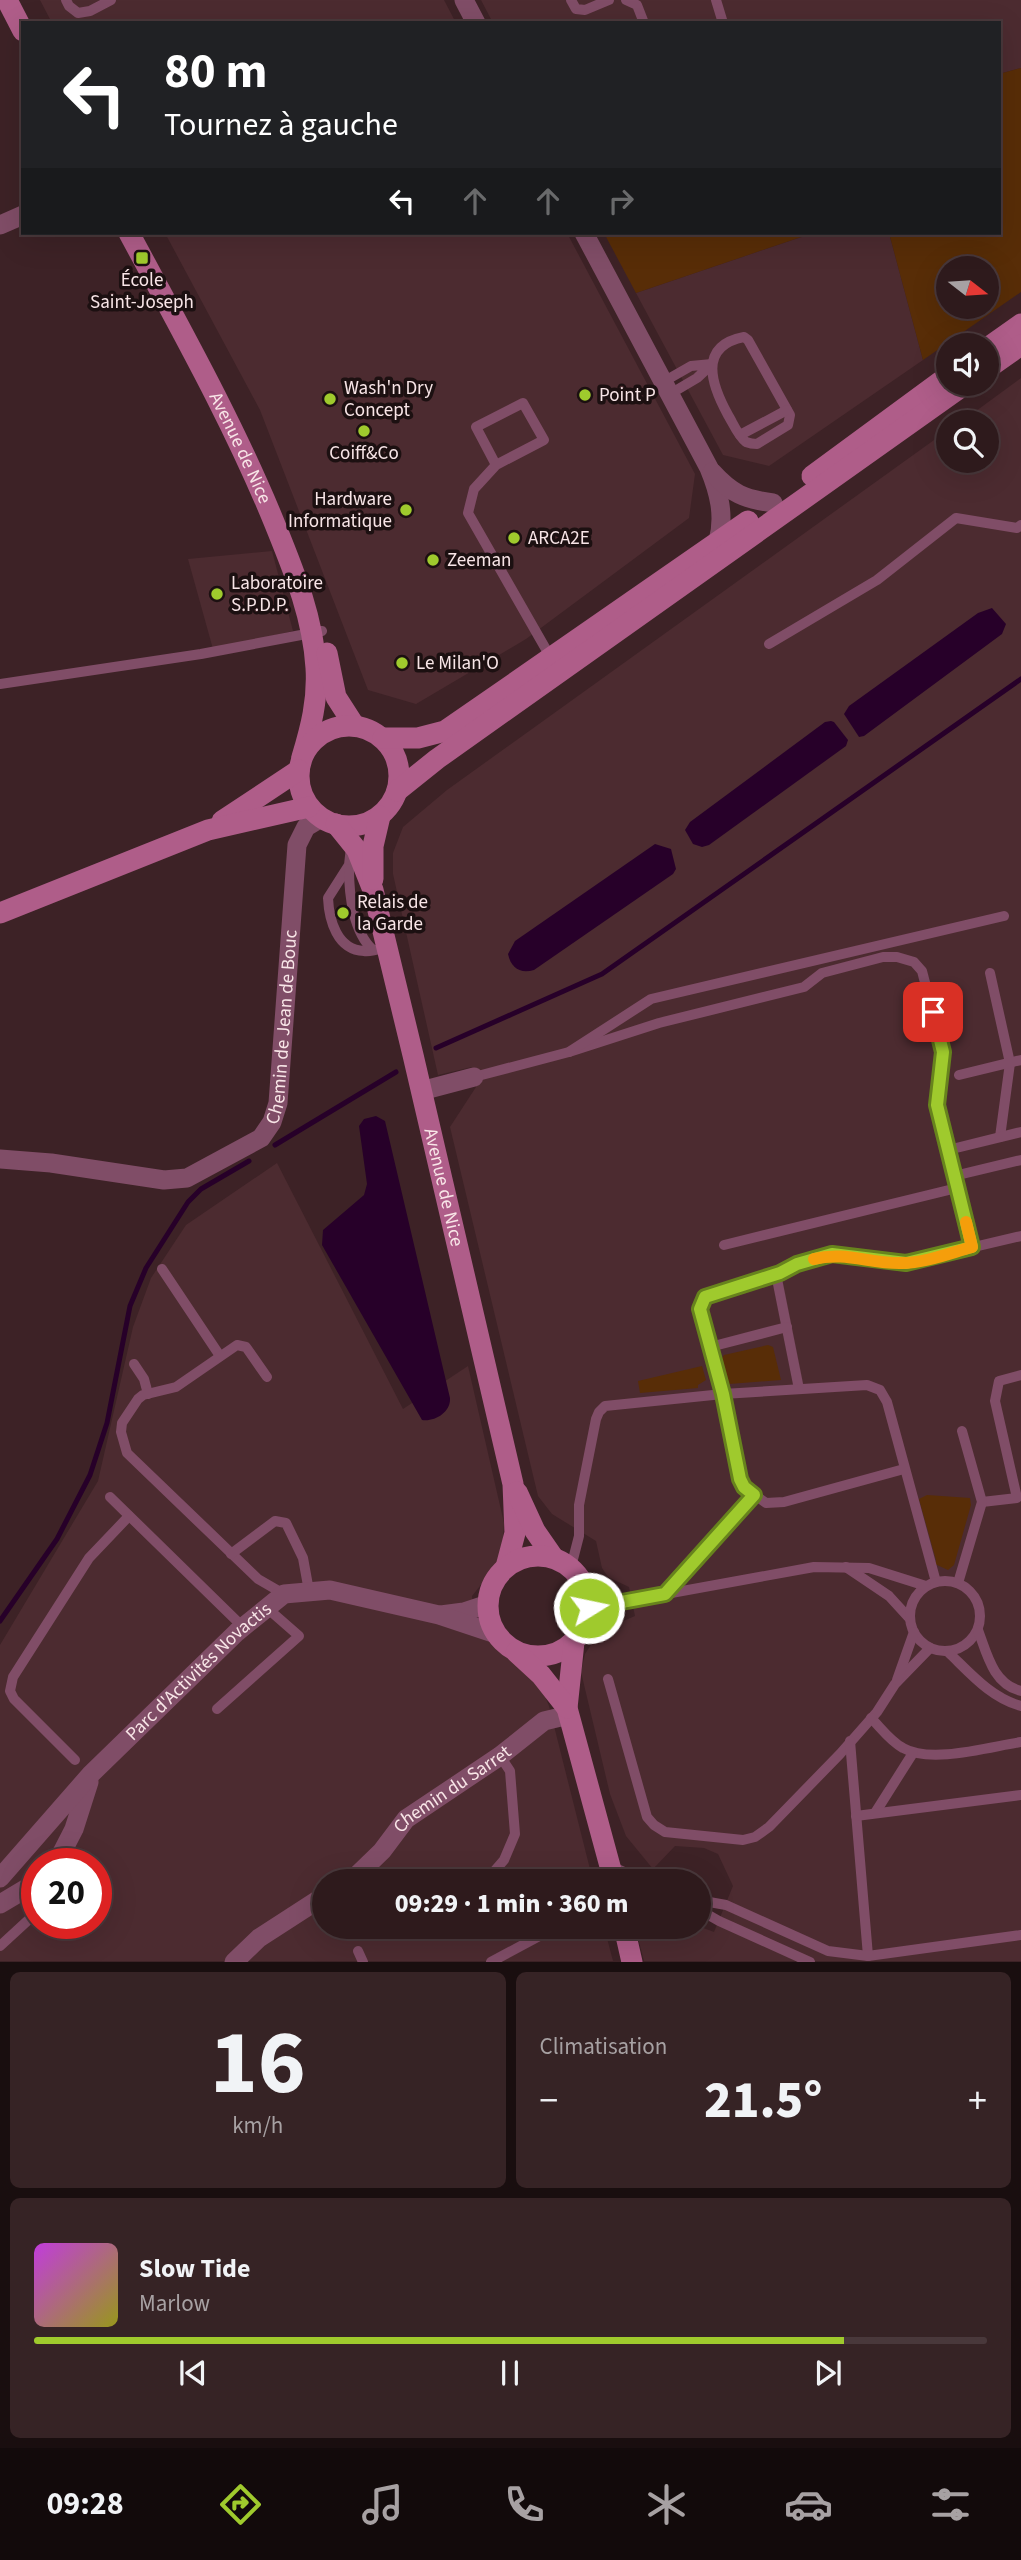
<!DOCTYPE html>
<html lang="fr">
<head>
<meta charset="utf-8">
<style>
	body { margin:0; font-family:"Source Sans 3",sans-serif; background:#362325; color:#f1f3f6; height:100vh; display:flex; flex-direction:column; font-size:26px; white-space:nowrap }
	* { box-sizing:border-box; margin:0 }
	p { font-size:23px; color:#a7a1a3 }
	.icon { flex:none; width:38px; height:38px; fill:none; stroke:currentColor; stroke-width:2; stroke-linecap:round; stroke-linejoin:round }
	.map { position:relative; height:1962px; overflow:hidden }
	.details { display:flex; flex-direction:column; gap:10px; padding:10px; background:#190e0f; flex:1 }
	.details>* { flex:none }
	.guide { position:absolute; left:21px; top:21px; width:980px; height:214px; border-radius:0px; box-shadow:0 7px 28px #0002,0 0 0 2px #49383b; background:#202124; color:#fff; overflow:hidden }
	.needle { width:46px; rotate:107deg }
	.fabs { position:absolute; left:936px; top:256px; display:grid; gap:14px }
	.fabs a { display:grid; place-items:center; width:63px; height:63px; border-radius:50%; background:#2e1a1c; box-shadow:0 7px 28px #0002,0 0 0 2px #49383b; font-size:35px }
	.speed { position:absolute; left:21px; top:1848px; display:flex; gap:14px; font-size:35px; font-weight:700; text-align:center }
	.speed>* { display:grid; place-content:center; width:91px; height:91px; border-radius:50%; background:#2e1a1c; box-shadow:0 7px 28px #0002,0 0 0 2px #49383b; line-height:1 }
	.speed .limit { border:10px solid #d22; background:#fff; color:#111 }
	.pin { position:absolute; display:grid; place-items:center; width:60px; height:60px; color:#fff; margin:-30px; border-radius:14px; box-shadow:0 4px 10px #0006 }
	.me { position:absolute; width:77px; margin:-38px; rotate:80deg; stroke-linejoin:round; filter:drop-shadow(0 0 5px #0008) }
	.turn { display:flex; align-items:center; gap:24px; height:147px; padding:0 28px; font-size:32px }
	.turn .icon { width:91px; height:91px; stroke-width:2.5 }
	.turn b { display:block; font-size:49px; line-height:60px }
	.lanes { display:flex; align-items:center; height:66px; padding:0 28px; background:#0003; justify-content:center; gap:35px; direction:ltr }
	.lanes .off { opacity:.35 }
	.big { font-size:52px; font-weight:800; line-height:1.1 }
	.details .card { flex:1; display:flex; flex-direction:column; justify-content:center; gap:10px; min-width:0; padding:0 24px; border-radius:10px; background:#362325 }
	.details .dial { align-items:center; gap:0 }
	.dial b { font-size:91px; line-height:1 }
	.song { display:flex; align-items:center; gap:21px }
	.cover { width:84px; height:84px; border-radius:10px; background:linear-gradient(135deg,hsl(290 70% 55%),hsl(60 70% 35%)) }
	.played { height:7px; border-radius:4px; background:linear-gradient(90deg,#9fca2d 85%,#49383b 85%) }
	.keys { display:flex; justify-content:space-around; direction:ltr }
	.heat { display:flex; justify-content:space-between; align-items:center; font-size:38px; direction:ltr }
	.details .tiles { flex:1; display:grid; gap:10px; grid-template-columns:1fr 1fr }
	.card:last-child { grid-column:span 2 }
	.trip { position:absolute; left:312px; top:1869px; width:399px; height:70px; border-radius:35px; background:#2e1a1c; box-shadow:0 7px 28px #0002,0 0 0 2px #49383b; font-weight:800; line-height:70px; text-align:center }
	.menu { display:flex; height:112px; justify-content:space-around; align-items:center; background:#120a0b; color:#a7a1a3 }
	.menu .icon { width:49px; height:49px }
	.menu .on { color:#9fca2d }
	.menu b { font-size:32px; color:#f1f3f6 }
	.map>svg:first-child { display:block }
	.built { fill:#4c2b30; fill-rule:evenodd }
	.green { fill:#582d07; fill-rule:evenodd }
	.water { fill:#270029 }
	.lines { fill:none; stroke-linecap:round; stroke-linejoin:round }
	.stream { stroke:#270029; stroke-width:5 }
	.lane { stroke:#804d67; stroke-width:10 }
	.street { stroke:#804d67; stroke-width:19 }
	.secondary { stroke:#af5d89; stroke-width:21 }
	.route-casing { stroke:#67831d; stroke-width:18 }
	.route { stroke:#9fca2d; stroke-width:12 }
	.slow { stroke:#f59e0b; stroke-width:12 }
	.poi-dot { fill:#9fca2d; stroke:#1c1011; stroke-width:2.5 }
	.labels { text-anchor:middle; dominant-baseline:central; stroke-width:7; stroke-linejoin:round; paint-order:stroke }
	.poi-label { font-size:19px; fill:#f8e5e7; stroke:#1c1011; text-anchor:start }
	.street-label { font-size:19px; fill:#f8e5e7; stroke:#1c1011 }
</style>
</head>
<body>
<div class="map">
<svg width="1021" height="1962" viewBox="0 0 1021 1962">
	<rect width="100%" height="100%" fill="#3d2226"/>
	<g class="built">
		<path d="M40,0H444L456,23H52Z"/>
		<path d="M481,0H1021V68L999,74V23H493Z"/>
		<path d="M165,233H567L695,474L689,518L526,639L416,704L368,690L260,410Z"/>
		<path d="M813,233H889L923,360L769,466L723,455L636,293Z"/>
		<path d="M1021,378V1961H644L638,1938L639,1927L698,1926L714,1932L733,1886L718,1854L704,1848L675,1846L653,1869L626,1836L610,1794L581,1672L585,1654L594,1640L609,1627L635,1616L629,1587L608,1577L602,1568L596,1541L552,1514L538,1496L450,1127L476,1087L472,1067L438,1075L393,874V853L403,827L447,790L948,430V460H987V422H961Z"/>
		<path d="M272,551L293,631L213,649L188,559Z"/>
		<path d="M277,1163L403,1409L468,1366L504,1523L502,1558L472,1596L477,1635L495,1645L542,1689L549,1706L593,1881H324V1927H604L613,1961H0V1645L98,1481L133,1327L151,1278L186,1225ZM37,1864H96V1923H37Z"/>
	</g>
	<g class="green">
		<path d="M1021,68V292L923,360L889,233H999V74ZM948,268H987V306H948Z"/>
		<path d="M604,233H813L636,293Z"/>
		<path d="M768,1345L773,1347L781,1380L729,1384L722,1358L724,1355Z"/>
		<path d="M702,1366L706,1380L698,1385V1388L640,1393L638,1381Z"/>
		<path d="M927,1495L970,1498L971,1505L954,1565L948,1570L935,1564L936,1560L919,1499Z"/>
	</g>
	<g class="water">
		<path d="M992,608L1006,624L1002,634L864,736L859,737L844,714L849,706L978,613Z"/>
		<path d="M831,721L834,722L848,740L846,746L709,845L702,847L693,844L685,830L690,822L825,722Z"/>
		<path d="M655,844L671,849L676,869L673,874L534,970C520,974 511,968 508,954L515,941Z"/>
		<path d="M376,1116L385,1121L450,1398C451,1412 435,1422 422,1420L322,1245L323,1230L364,1195L367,1184L359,1126L364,1119Z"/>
	</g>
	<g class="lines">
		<g class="stream">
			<path d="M436,1048L602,974L1021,679"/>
			<path d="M275,1145L396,1072"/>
			<path d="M0,1621L57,1539L90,1475L107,1423L130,1306L146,1268L188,1202L201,1189L249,1161"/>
		</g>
		<g class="lane">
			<path d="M66,0L69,6L78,13L90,11L111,0"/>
			<path d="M571,0L576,9L585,10L609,0"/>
			<path d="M626,0L637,5L644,23"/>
			<path d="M716,0L723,23"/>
			<path d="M744,337L748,340L790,415L788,425L757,444C752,444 751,444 746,442C738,436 733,423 728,415C712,386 697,346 744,337Z"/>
			<path d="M663,382L691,366L712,364L697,378L670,394"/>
			<path d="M740,435L787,410"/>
			<path d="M496,465L476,427L523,403L544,440L496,465L474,489L468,513L551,658"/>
			<path d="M769,644L877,580L956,518L1017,528L1021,525"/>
			<path d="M0,684L201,654L322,631"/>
			<path d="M351,847L349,865L328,898C329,920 337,950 364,951C371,952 380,949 387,947"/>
			<path d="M349,869C349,894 353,932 373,950"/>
			<path d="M990,973L1010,1063L1000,1137"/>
			<path d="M569,1052L659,1023L804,987L822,973L883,957H897L914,962L922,971L943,1052L937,1105L973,1247"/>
			<path d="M959,1075L1021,1060"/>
			<path d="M474,1077L569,1052L651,999L1004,916"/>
			<path d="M948,1150L1021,1132"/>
			<path d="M954,1176L1021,1160"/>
			<path d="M724,1245L957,1188"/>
			<path d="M162,1269L220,1356"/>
			<path d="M776,1274L799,1389"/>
			<path d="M710,1347L787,1327"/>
			<path d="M134,1364L144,1379L148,1394"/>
			<path d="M267,1377L246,1347L237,1345L176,1387L143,1395L138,1399L122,1423L121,1432L127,1453L258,1579L284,1594"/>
			<path d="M904,1469L784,1502L766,1503L744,1487L740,1480L723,1394L700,1309L702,1301L709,1295L832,1254L906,1263L1021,1236"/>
			<path d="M110,1497L243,1627"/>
			<path d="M982,1502L1017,1498L995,1401L999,1381L1021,1375"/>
			<path d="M231,1554L275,1521L286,1523L303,1558L309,1591"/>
			<path d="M571,1567L579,1536V1505L596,1419L599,1412L605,1406L723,1394L867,1385L880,1390L887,1402L936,1582"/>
			<path d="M846,1567L889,1596L910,1619"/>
			<circle cx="945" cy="1616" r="35"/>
			<path d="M958,1583L982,1502L962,1431"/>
			<path d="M666,1594L754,1495"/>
			<path d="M589,1608L814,1567L869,1568L926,1586"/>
			<path d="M978,1630C987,1654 993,1684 1021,1691"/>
			<path d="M948,1652C970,1673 991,1698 1021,1706"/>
			<path d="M608,1679L647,1817L654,1825L665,1832L743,1840L755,1837L769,1827L840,1754L877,1712L895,1684L930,1648"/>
			<path d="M897,1680L914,1632"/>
			<path d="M217,1709L299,1636L267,1608"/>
			<path d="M871,1718C881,1728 890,1741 903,1748C931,1764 989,1747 1021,1742"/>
			<path d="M850,1741L868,1956"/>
			<path d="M75,1760L14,1699L10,1691L13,1677L89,1558L129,1516"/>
			<path d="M875,1813L913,1753"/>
			<path d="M856,1816L1021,1795"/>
			<path d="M611,1866L644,1881"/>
			<path d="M478,1881L491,1875L504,1860L515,1834L510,1771L500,1756"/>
			<path d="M698,1900L726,1905L828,1951L868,1956L1021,1935"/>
			<path d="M698,1909L719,1921L810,1962"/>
			<path d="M0,1946L37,1912"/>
			<path d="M358,1951L363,1962"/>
			<path d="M491,1962L556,1927"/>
		</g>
		<g class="street">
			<path d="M464,0L476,23"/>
			<path d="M0,225L23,215"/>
			<path d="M584,233L709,468C719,492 725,516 718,541"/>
			<path d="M712,472C732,494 744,499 773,503"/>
			<path d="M421,1091L474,1077"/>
			<path id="s1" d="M0,1159L51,1163L164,1180L187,1178L261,1138L272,1122L278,1103L297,845L306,827L321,818"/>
			<path d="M441,1615L464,1612L488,1604"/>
			<path d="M56,1864L74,1829L89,1782"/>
			<path id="s2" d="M0,1878L91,1774L237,1632L284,1594L330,1590L439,1615L496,1634"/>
			<path id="s3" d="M351,1881L382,1851L406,1819L500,1756L544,1721L569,1715"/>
			<path d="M0,1904L37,1882"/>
			<path d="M234,1962L259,1938L324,1896"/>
		</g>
		<g class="secondary">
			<path d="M7,0L23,31"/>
			<path id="s4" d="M129,233C180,328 233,422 274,522C293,569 313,616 316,668C318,700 311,727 302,757"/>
			<path d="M987,348L1021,324"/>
			<path d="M987,369L1021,345"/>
			<path d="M812,476L948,376"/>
			<path d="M327,653L336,697L354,725"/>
			<circle cx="349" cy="776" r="50"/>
			<path d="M383,738H418L445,731L748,521"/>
			<path d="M397,791L437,759L967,383"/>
			<path d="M222,821L299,770"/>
			<path id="s5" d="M336,824L357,850L373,890L413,1055L513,1484L515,1533L506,1567"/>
			<path d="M373,879V846L380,816"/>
			<path d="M0,913L208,830L309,807"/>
			<path d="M517,1492L535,1531L553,1557"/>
			<circle cx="538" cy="1606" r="50"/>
			<path d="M574,1642L567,1708L614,1881"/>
			<path d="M516,1652L541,1675L567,1708"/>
			<path d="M624,1927L632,1962"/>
		</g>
	</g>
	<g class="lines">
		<g class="route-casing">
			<path id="route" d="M589,1608L665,1594L754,1495L744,1487L740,1479L723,1394L700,1309L705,1297L780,1273L797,1264L832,1254L906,1263L972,1247L937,1105L943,1052L933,1012"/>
		</g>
		<use href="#route" class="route"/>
		<path class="slow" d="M814,1259C845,1251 870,1264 902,1263C925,1263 950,1253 972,1247L966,1222"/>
	</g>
	<g class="poi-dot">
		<rect x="135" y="251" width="14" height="14" rx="3.5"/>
		<circle cx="585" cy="395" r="7"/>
		<circle cx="330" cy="399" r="7"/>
		<circle cx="364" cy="431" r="7"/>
		<circle cx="406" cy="510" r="7"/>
		<circle cx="514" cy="538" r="7"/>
		<circle cx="433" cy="560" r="7"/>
		<circle cx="217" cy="594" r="7"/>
		<circle cx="402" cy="663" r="7"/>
		<circle cx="343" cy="913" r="7"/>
	</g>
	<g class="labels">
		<g class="poi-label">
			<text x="142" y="280" text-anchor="middle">École<tspan x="142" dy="22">Saint-Joseph</tspan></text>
			<text x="344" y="388">Wash'n Dry<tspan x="344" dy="22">Concept</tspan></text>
			<text x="599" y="395">Point P</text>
			<text x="364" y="453" text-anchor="middle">Coiff&amp;Co</text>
			<text x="392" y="499" text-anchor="end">Hardware<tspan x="392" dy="22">Informatique</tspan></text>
			<text x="528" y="538">ARCA2E</text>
			<text x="447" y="560">Zeeman</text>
			<text x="231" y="583">Laboratoire<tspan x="231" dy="22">S.P.D.P.</tspan></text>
			<text x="416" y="663">Le Milan'O</text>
			<text x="357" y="902">Relais de<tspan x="357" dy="22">la Garde</tspan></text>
		</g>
		<g class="street-label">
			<text stroke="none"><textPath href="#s4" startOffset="242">Avenue de Nice</textPath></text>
			<text stroke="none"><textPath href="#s1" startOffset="388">Chemin de Jean de Bouc</textPath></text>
			<text stroke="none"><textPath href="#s5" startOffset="382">Avenue de Nice</textPath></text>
			<text stroke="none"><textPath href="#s2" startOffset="287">Parc d'Activités Novactis</textPath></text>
			<text stroke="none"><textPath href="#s3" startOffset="138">Chemin du Sarret</textPath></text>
		</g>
	</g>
</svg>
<div class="fabs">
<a><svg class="needle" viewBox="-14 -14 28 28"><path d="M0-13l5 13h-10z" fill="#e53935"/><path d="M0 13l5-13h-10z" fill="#a7a1a3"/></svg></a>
<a><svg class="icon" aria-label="sound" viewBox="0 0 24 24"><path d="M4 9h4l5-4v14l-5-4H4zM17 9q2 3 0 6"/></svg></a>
<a><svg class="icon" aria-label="search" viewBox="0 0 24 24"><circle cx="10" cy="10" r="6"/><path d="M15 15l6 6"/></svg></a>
</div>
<div class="speed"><div class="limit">20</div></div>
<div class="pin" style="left:933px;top:1012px;background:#d93025"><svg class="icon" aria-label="arrive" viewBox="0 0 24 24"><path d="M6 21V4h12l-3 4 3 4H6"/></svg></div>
<svg class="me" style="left:589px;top:1608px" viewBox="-20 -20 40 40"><circle r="17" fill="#9fca2d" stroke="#fff" stroke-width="3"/><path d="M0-11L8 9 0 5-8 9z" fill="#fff"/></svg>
<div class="trip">09:29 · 1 min · 360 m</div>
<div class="guide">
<div class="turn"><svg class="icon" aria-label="left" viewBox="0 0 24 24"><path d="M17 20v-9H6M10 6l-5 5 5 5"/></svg><div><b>80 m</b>Tournez à gauche</div></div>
<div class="lanes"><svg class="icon" aria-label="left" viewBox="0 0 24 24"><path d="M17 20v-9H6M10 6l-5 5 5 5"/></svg><svg class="icon off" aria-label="ahead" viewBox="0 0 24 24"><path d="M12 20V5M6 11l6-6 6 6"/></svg><svg class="icon off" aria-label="ahead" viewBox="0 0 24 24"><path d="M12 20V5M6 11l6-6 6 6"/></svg><svg class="icon off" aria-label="right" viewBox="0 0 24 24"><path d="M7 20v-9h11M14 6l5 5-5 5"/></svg></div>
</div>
</div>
<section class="details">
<div class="tiles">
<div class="card dial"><b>16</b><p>km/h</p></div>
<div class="card"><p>Climatisation</p>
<div class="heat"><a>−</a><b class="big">21.5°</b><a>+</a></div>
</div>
<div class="card">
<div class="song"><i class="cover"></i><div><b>Slow Tide</b><p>Marlow</p></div></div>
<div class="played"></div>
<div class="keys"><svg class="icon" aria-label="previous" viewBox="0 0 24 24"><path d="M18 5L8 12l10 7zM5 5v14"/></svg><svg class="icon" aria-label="pause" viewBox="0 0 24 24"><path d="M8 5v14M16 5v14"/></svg><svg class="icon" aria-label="next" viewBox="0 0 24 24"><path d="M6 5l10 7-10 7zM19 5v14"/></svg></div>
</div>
</div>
</section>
<nav class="menu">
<b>09:28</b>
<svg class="icon on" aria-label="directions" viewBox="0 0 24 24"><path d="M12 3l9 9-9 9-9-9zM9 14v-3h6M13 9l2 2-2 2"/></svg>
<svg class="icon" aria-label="music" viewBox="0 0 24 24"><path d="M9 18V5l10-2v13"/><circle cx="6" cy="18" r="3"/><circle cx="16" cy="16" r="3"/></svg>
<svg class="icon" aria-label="phone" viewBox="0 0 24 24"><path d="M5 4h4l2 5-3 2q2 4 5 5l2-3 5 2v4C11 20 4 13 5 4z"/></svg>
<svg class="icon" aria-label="climate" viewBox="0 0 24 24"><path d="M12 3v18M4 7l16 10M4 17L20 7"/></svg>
<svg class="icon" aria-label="car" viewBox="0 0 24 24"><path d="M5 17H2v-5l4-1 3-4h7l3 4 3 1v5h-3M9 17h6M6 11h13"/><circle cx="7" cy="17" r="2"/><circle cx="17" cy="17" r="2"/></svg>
<svg class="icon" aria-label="filters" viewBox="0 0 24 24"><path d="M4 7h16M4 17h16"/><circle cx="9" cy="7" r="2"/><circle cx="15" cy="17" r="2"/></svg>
</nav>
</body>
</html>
